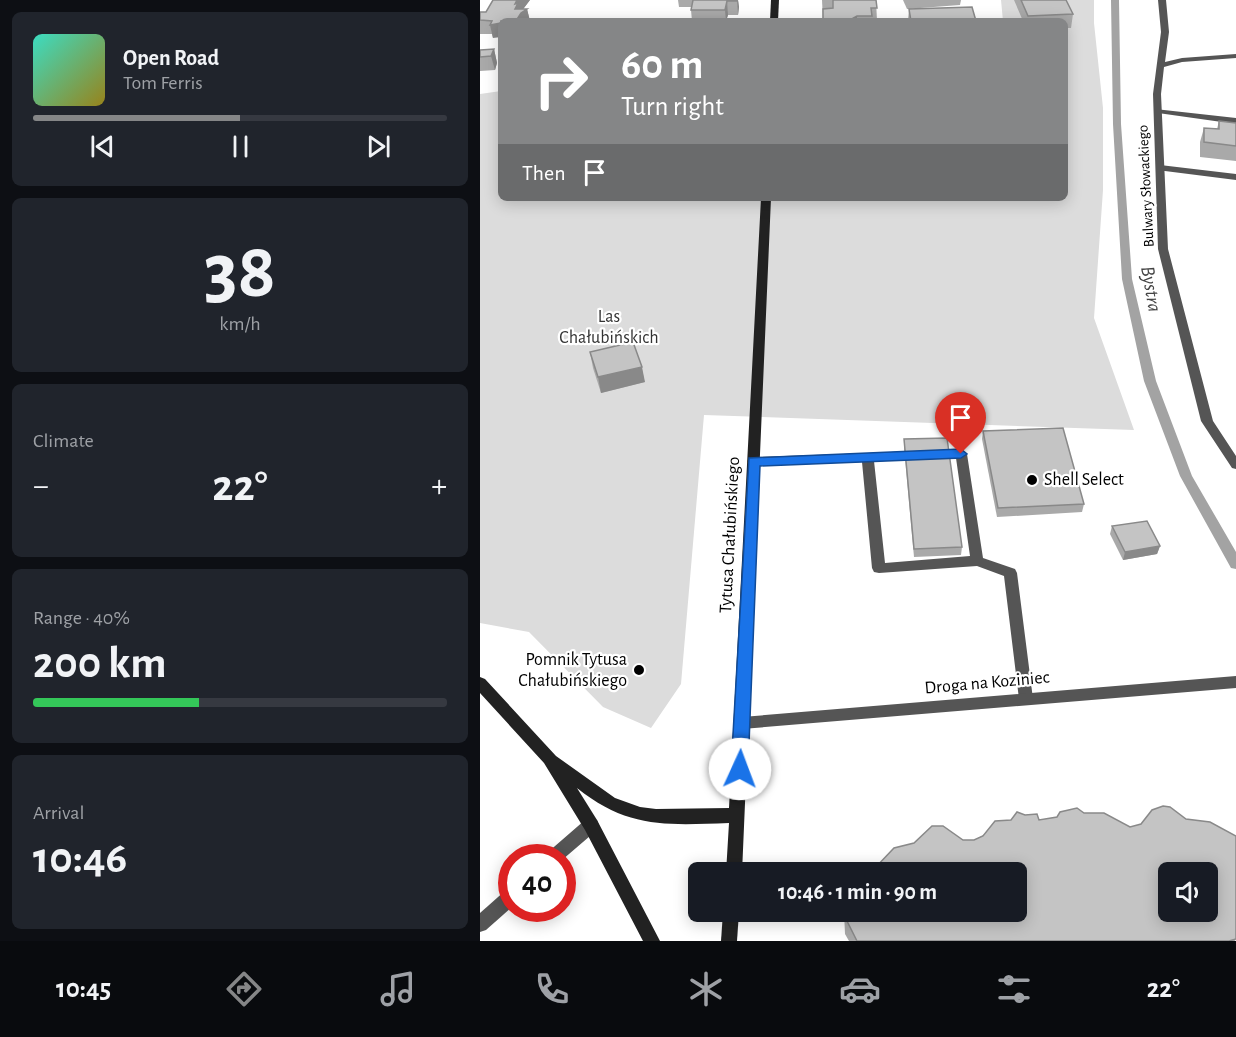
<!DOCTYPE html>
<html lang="en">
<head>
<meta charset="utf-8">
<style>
	body { margin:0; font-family:"Alegreya Sans",sans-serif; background:#20242c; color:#f1f3f6; height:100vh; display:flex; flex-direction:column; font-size:22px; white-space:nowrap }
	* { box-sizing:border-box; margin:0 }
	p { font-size:20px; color:#9ea1a6 }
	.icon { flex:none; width:33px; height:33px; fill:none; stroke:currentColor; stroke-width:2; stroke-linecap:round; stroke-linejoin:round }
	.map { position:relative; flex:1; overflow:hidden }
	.panel { display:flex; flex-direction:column; gap:12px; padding:12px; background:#0d0f14; width:480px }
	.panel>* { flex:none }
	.guide { position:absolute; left:18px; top:18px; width:570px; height:183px; border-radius:9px; box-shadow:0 3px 15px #0003; background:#858687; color:#fff; overflow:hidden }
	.fabs { position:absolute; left:678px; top:862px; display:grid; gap:12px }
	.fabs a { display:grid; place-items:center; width:60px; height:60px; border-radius:9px; background:#171b24; box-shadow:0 3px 15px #0003; font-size:30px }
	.speed { position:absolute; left:18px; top:844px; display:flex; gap:12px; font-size:30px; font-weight:700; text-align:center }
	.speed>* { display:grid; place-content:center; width:78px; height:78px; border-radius:50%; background:#171b24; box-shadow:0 3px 15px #0003; line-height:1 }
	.speed .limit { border:9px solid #d22; background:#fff; color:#111 }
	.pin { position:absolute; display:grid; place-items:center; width:51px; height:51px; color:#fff; margin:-62px -26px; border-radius:50% 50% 50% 0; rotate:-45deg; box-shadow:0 0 6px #0007 }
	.pin .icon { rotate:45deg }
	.me { position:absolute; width:66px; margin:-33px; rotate:2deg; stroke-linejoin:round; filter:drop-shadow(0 0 4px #0008) }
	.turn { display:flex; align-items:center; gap:21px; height:126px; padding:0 24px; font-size:27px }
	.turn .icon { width:78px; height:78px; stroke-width:2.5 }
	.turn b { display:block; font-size:42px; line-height:51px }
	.then { display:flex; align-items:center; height:57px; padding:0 24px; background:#0003; gap:12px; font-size:22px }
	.big { font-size:45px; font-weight:700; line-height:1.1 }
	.panel .tile { flex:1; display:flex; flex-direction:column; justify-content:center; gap:9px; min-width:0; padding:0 21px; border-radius:9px; background:#20242c }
	.panel .dial { align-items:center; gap:0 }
	.dial b { font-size:78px; line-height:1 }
	.song { display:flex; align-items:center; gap:18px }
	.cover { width:72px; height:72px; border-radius:9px; background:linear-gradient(135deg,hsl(170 70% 55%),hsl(50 70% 35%)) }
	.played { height:6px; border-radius:3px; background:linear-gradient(90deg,#858687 50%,#363941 50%) }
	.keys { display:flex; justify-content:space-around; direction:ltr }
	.heat { display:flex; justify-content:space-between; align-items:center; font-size:33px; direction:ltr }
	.charge { height:9px; border-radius:4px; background:linear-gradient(90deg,#34c759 40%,#363941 0) }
	.trip { position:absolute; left:208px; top:862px; width:339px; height:60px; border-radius:9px; background:#171b24; box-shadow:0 3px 15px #0003; font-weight:700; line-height:60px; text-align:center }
	.dock { display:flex; height:96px; justify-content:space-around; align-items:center; background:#090b0e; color:#9ea1a6 }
	.dock .icon { width:42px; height:42px }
	.dock .active { color:#858687 }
	.dock b { font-size:27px; color:#f1f3f6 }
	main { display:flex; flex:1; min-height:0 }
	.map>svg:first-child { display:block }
	.green { fill:#dcdcdc }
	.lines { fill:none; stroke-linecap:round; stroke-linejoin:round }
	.stream { fill:#a3a3a3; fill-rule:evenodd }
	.lane { fill:#555; fill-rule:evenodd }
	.street { fill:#555; fill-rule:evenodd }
	.secondary { fill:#222; fill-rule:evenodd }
	.wall { fill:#a9a9a9 }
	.shaded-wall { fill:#898989 }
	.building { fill:#c4c4c4; stroke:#898989; stroke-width:1.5; fill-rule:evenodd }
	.route { fill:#1a73e8; stroke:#114b97; stroke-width:1.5 }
	.poi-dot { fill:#000; stroke:#fff; stroke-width:2 }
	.labels { text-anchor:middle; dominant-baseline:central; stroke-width:4.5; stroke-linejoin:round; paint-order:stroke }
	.far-street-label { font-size:15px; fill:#000; stroke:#fff }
	.park-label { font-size:18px; fill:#333; stroke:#fff }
	.poi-label { font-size:18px; fill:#000; stroke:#fff; text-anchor:start }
	.street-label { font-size:18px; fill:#000; stroke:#fff }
	.water-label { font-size:20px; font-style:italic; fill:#444; stroke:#fff }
</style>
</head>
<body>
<main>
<section class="panel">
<div class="tile">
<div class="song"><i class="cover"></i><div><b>Open Road</b><p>Tom Ferris</p></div></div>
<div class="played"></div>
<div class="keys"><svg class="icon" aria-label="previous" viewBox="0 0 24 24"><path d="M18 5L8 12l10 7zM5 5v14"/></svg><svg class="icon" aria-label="pause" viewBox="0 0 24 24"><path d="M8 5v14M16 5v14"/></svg><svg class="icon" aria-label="next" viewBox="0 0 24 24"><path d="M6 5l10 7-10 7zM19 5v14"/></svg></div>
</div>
<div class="tile dial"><b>38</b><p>km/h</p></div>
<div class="tile"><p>Climate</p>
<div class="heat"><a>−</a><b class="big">22°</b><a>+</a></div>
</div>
<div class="tile"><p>Range · 40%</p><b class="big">200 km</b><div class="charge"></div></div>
<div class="tile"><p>Arrival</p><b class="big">10:46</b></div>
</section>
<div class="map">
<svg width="756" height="941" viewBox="0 0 756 941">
	<rect width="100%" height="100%" fill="#fff"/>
	<path class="green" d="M521,0H614V23L623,108V190L614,318L654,430L224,415L201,684L171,728L123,707L49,632L0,623V94L21,91V198H585V21H523Z"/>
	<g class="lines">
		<path class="stream" d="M631,0H639L641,124L652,279L676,381L712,476L756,552V569L751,568L700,476L664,381L642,279L633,124Z"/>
		<g class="lane">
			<path d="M675,109L756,118V124L678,113L674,111Z"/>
			<path d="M680,165L756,174V180L677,170L676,168Z"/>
			<path d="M481,450L487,454L503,558L535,569L537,573L553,699L551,703L546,705L541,703L539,699L524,576L497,566L399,573L394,572L392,568L382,462L273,465L267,461L273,457ZM476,458L490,556L405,563L394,461Z"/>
		</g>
		<g class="street">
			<path d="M678,0H686L689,32L685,62L702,58L756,54V58L702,62L684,67L681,94L688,249L733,421L756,456V469L752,468L721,421L678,249L673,94L681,32Z"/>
			<path d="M756,676V688L262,729L257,728L255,723L257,718L262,717Z"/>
			<path d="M111,818L117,820L119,825L117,830L82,860V858H65L67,853L105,820Z"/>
			<path d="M32,888V907L6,930L0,932V913L26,890Z"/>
		</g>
		<g class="secondary">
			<path d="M291,0H299L298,21H290Z"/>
			<path d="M281,198H291L262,873H246L249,823C187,825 148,829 97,788L117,820L180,941H163L105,830L64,763L0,693V677L5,679L76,756L135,798L160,807L176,809L249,808Z"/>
			<path d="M243,912H259L257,941H241Z"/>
		</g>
	</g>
	<g class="wall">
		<path d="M13,0H50L43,9H47L50,21H21L13,38L12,34H0V12H6Z"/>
		<path d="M198,0H258L259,7L258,15H248L246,21H212L211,10L212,7H199Z"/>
		<path d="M342,0H396L397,21H343Z"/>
		<path d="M423,0H481L480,5L427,9Z"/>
		<path d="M534,0H586L593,14L591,28H585V21H543Z"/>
		<path d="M429,9L496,21H428Z"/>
		<path d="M14,49L17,63L15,70L0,71V50Z"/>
		<path d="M739,121L756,123V161L720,157V142L724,128L737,129Z"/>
		<path d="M110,352L165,382L121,393L113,368Z"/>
		<path d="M503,431L604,504L602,512L517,517L502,439Z"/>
		<path d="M424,439L482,547L481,555L434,557L424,447Z"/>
		<path d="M632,526L680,546L677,554L643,560L630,534Z"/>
		<path d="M545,815L559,820L756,941H369L365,934L364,912L386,872L483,840H494L531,820Z"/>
	</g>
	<g class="shaded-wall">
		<path d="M37,0H50L41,12L47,9L50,21H36L35,4Z"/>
		<path d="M257,0H258L259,7L258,15Z"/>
		<path d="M247,1L248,15L246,21L245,10Z"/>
		<path d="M377,16V21H370V20Z"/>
		<path d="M21,23V37L13,38L10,25Z"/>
		<path d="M14,49L17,63L15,70L11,56Z"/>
		<path d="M162,367L165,382L121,393L118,377Z"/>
		<path d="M680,546L677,554L643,560L645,552Z"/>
	</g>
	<g class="building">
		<path d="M13,0H37L35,4L38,3L35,9H47L41,13L36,21H21V23L10,25L12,21L0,20V12H6Z"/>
		<path d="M213,0H257V1H247L245,10H211Z"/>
		<path d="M353,0H396L397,8H391L392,16H377L370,20L343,21V9L353,8Z"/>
		<path d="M541,0H586L593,14L548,16Z"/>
		<path d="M492,7L496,21H431L429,9Z"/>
		<path d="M14,49L11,56L0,57V50Z"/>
		<path d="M739,121L756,123V146L724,142V128L739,129Z"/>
		<path d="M153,342L162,367L118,377L110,352Z"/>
		<path d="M583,428L604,504L518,508L503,431Z"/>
		<path d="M467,438L482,547L434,549L424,439Z"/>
		<path d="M667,521L680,546L645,552L632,526Z"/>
		<path d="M683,806L690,807L706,819L730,822L756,836V939L749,941H377L365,917V912H537V873H373L374,871L386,872L395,868L414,848L434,843L452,826H463L483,840H494L503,836L515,821L531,820L537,812L545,815L557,814L559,820L577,817L580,812L597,808L604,813H624L650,827L661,824L672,810ZM688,873H728V912H688Z"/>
	</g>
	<path class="route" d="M481,449L487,454L481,458L280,466L268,769L266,775L260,777L254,775L251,769L269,458Z"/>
	<g class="poi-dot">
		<circle cx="552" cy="480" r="6"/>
		<circle cx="159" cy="670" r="6"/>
	</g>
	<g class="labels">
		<g class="far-street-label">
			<text transform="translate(666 186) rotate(-93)">Bulwary Słowackiego</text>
		</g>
		<g class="park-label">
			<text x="129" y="317">Las<tspan x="129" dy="21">Chałubińskich</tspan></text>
		</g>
		<g class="poi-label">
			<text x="564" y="480">Shell Select</text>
			<text x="147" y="660" text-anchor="end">Pomnik Tytusa<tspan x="147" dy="21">Chałubińskiego</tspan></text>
		</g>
		<g class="street-label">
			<text transform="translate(250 535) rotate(-87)">Tytusa Chałubińskiego</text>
			<text transform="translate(507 683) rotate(-5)">Droga na Koziniec</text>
		</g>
		<g class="water-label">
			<text transform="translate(671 289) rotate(80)">Bystra</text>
		</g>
	</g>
</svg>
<div class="fabs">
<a><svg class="icon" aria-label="sound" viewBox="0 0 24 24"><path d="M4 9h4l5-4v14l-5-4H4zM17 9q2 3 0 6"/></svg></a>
</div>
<div class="speed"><div class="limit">40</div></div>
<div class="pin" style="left:481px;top:454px;background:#d93025"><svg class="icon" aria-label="arrive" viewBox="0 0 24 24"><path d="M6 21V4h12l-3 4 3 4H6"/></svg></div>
<svg class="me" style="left:260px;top:769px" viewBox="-20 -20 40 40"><circle r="19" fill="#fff"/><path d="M0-13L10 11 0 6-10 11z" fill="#1a73e8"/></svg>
<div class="trip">10:46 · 1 min · 90 m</div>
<div class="guide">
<div class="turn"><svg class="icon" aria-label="right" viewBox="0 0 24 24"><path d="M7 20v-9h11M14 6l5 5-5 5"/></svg><div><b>60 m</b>Turn right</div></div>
<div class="then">Then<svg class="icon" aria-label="arrive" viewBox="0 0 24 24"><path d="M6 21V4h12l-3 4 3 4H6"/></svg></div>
</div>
</div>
</main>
<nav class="dock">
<b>10:45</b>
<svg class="icon active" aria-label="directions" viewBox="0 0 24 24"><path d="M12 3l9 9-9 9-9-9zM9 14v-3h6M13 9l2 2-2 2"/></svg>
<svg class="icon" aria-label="music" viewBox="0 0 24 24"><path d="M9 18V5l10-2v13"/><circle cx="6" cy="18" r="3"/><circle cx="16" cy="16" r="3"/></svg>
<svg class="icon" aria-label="phone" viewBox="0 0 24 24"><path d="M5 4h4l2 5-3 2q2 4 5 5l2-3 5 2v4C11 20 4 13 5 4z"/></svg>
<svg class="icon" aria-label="climate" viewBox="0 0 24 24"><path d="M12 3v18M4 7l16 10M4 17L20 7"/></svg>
<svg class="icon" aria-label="car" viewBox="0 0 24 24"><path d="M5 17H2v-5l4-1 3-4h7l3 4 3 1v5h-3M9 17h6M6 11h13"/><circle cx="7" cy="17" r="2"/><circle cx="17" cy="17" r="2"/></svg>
<svg class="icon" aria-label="filters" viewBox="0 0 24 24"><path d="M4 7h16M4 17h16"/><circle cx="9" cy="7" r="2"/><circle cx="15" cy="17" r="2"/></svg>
<b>22°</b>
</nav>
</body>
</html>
